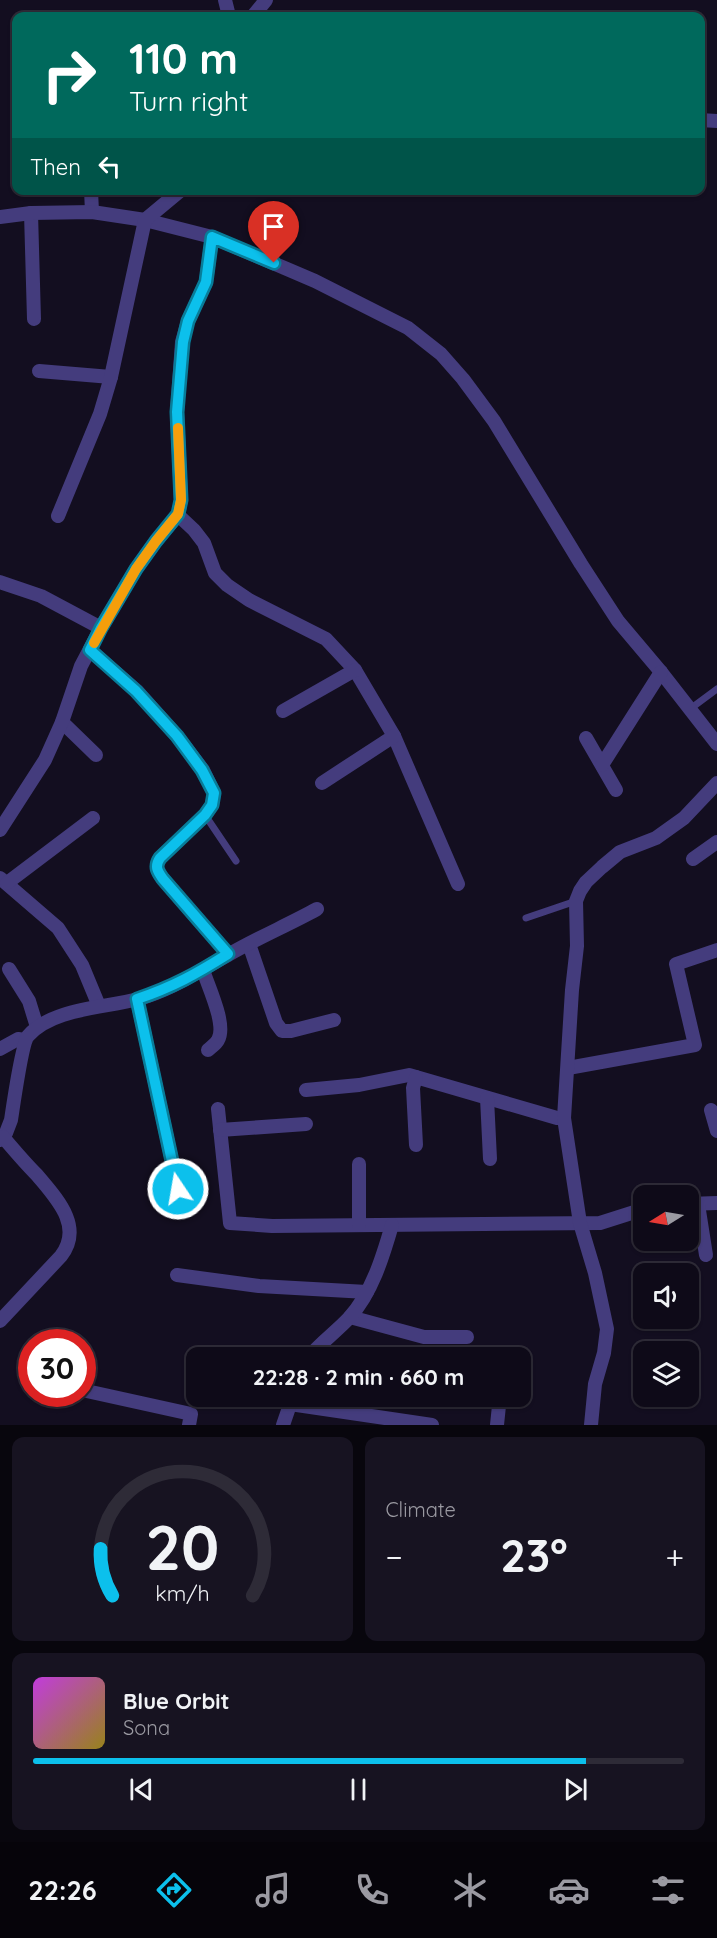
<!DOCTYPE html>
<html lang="en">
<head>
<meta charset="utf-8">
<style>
	body { margin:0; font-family:Quicksand,sans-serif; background:#171321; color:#f1f3f6; height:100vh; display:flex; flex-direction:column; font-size:22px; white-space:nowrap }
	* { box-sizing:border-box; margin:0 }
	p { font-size:20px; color:#9b9aa2 }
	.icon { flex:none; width:33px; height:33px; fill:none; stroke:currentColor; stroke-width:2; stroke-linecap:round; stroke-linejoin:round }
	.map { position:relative; height:1425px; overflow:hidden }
	.panel { display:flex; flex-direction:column; gap:12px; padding:12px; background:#08060d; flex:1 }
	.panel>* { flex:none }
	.top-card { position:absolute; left:12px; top:12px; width:693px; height:183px; border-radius:12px; box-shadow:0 2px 4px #0004,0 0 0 2px #2e2b37; background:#00695c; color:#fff; overflow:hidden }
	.needle { width:39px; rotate:259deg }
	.tools { position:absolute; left:633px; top:1185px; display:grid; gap:12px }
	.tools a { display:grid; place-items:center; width:66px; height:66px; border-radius:12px; background:#0e0a18; box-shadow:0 2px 4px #0004,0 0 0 2px #2e2b37; font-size:30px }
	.speed { position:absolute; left:18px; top:1329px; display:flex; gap:12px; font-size:30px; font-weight:700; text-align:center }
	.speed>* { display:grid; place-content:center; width:78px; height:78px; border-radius:50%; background:#0e0a18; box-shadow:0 2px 4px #0004,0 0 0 2px #2e2b37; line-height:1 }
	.speed .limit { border:9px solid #d22; background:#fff; color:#111 }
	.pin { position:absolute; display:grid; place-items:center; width:51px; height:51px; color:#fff; margin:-62px -26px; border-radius:50% 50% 50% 0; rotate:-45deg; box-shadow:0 0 6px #0007 }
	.pin .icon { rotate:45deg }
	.me { position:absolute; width:66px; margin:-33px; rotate:348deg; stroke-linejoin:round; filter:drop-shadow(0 0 4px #0008) }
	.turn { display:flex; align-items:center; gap:21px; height:126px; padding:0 18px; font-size:27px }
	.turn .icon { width:78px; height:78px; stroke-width:2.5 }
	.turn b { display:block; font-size:42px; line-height:51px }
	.then { display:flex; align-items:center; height:57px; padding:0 18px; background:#0003; gap:12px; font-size:22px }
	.big { font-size:45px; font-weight:700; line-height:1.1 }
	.panel .widget { flex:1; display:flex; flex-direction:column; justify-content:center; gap:9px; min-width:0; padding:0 21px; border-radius:12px; background:#171321 }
	.panel .dial { align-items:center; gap:0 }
	.dial svg { height:156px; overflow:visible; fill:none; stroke:#2e2b37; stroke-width:7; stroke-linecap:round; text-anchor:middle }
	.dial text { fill:#f1f3f6; stroke:none }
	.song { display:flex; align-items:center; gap:18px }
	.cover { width:72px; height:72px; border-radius:9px; background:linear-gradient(135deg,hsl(290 70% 55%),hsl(50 70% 35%)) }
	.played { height:6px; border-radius:3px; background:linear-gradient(90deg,#0cc0ec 85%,#2e2b37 85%) }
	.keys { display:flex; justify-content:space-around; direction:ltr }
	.heat { display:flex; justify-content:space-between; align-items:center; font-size:33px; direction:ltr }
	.panel .tiles { flex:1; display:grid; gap:12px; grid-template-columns:1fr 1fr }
	.widget:last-child { grid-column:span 2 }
	.trip { position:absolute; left:186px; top:1347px; width:345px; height:60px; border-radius:12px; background:#0e0a18; box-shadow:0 2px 4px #0004,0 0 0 2px #2e2b37; font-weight:700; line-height:60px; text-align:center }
	.menu { display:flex; height:96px; justify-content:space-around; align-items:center; background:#06040a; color:#9b9aa2 }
	.menu .icon { width:42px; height:42px }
	.menu .selected { color:#0cc0ec }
	.menu b { font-size:27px; color:#f1f3f6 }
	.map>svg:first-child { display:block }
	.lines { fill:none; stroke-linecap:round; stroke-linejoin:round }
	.lane { stroke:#443c7d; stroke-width:7 }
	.street { stroke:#443c7d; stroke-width:14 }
	.route-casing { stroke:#087d99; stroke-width:15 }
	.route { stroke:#0cc0ec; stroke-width:10 }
	.slow { stroke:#f59e0b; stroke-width:10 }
</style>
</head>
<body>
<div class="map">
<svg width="717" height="1425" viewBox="0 0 717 1425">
	<rect width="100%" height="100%" fill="#130e20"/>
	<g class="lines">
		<g class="lane">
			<path d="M690,709L717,689"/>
			<path d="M205,815L236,861"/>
			<path d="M526,918L576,901"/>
		</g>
		<g class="street">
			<path d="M225,0L229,16"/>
			<path d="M253,16L266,0"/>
			<path d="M700,120L717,121"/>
			<path d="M91,190L92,212"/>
			<path d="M31,213L34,319"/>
			<path d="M0,217L31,213L92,212L145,220L212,237L315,281L408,328L441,354L463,379L494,421L581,564L618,621L661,672L717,744"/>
			<path d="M39,371L111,377"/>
			<path d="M178,515L194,530L204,543L215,573L227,585L249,600L326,639L355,670L394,736L458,884"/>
			<path d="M58,516L100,414L111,377L145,220L181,190"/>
			<path d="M0,582L41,596L101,628"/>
			<path d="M90,650L137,691L177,736L203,770L214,793L212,805L205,815L160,858C154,867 158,872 163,879L228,954"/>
			<path d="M283,711L355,670"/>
			<path d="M62,722L96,755"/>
			<path d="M586,738L616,790"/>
			<path d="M602,765L661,672"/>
			<path d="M322,783L394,736"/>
			<path d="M0,830L45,760L62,722L81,666L101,628L136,569L156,541L178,515L181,500L177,412L182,342L188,321L206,282L212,237"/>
			<path d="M693,859L717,842"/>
			<path d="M0,878L58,928L82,965L99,1006"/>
			<path d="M7,883L93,818"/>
			<path d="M249,944L276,1023L282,1031H291L334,1020"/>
			<path d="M9,969L29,1001L37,1027"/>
			<path d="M203,970C208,986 227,1025 218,1040C216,1044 211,1047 208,1050"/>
			<path d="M137,999L178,1189"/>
			<path d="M0,1049L18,1039L25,1040"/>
			<path d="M568,1068L695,1045L676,964L717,950"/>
			<path d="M306,1090L359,1085L409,1075L557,1118H564"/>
			<path d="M487,1098L490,1159"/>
			<path d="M218,1109L230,1223L272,1226L600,1223L644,1209"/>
			<path d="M711,1110L717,1131"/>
			<path d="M220,1130L306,1124"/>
			<path d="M0,1140L6,1133L11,1120C13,1107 22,1043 28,1036C52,1008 105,1008 138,999C172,990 198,971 228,955C257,938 288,925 317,909"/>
			<path d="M416,1145L413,1088L416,1077"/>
			<path d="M359,1164V1225"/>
			<path d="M688,1204L717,1203"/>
			<path d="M698,1204L706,1255"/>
			<path d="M177,1275L259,1286L367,1292"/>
			<path d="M350,1317L424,1337H467"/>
			<path d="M0,1321L61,1256C84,1226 56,1198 37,1175C25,1163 14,1150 3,1137"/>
			<path d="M308,1358C320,1343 336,1332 349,1318C372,1293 383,1256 392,1225"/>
			<path d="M82,1390L191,1414L189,1425"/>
			<path d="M290,1404L432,1425"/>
			<path d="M283,1425L293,1396"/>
			<path d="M497,1425L500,1396"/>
			<path d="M591,1425L595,1384L604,1353L607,1329L595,1273L580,1223L564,1118L572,990L577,946L576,901L580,891L586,882L602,867L620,852L656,838L684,818L717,783"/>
		</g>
	</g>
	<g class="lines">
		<g class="route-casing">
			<path id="route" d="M178,1189L137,999C173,987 196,974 228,954L163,879C158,872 154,867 160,858L205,815L212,805L214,793L202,770L177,736L136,691L90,650L101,628L136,569L156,541L178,514L181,500L177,412L183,342L188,321L206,282L212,237L274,263"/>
		</g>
		<use href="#route" class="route"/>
		<path class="slow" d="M94,643L136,569L156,541L178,514L181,500L178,428"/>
	</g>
</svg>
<div class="tools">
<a><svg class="needle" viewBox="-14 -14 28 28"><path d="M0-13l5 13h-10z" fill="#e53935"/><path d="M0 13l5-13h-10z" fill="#9b9aa2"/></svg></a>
<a><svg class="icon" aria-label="sound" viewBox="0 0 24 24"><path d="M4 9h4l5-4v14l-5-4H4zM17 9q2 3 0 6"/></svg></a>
<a><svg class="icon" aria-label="layers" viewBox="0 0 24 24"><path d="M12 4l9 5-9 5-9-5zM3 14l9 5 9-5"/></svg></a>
</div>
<div class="speed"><div class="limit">30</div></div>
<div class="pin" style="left:274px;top:263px;background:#d93025"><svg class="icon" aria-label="arrive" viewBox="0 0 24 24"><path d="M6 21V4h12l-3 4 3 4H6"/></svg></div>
<svg class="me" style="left:178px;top:1189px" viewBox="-20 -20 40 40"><circle r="17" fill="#0cc0ec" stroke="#fff" stroke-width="3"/><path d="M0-11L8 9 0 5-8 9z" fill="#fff"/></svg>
<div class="trip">22:28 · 2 min · 660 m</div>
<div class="top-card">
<div class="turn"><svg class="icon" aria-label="right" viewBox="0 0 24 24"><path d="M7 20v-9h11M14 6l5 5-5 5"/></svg><div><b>110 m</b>Turn right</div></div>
<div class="then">Then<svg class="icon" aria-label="left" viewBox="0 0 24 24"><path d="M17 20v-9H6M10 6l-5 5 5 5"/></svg></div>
</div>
</div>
<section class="panel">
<div class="tiles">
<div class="widget dial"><svg viewBox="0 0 100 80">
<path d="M14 69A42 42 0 1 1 86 69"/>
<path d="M14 69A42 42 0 0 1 8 45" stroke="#0cc0ec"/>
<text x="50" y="56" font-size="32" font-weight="700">20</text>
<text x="50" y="72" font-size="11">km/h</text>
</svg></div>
<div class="widget"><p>Climate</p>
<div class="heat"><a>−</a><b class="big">23°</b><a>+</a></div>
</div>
<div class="widget">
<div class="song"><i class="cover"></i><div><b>Blue Orbit</b><p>Sona</p></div></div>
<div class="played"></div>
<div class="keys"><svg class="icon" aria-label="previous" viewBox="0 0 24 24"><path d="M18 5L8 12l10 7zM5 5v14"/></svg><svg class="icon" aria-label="pause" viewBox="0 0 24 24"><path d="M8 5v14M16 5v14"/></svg><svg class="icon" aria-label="next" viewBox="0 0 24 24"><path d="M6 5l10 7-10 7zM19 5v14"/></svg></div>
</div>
</div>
</section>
<nav class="menu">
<b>22:26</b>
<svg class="icon selected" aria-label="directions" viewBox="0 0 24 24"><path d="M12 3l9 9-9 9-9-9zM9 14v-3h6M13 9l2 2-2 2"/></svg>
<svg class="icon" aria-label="music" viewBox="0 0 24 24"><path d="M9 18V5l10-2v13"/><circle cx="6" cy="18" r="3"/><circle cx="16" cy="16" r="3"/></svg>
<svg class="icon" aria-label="phone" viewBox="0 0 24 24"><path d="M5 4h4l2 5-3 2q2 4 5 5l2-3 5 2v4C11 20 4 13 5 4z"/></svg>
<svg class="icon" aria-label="climate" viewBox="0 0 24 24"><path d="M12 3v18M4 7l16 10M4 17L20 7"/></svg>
<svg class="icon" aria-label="car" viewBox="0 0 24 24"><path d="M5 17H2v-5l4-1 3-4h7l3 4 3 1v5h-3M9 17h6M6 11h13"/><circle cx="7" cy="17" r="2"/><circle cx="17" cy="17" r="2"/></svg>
<svg class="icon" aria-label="filters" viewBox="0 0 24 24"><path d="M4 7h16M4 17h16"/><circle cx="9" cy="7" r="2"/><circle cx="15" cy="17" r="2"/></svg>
</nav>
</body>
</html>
